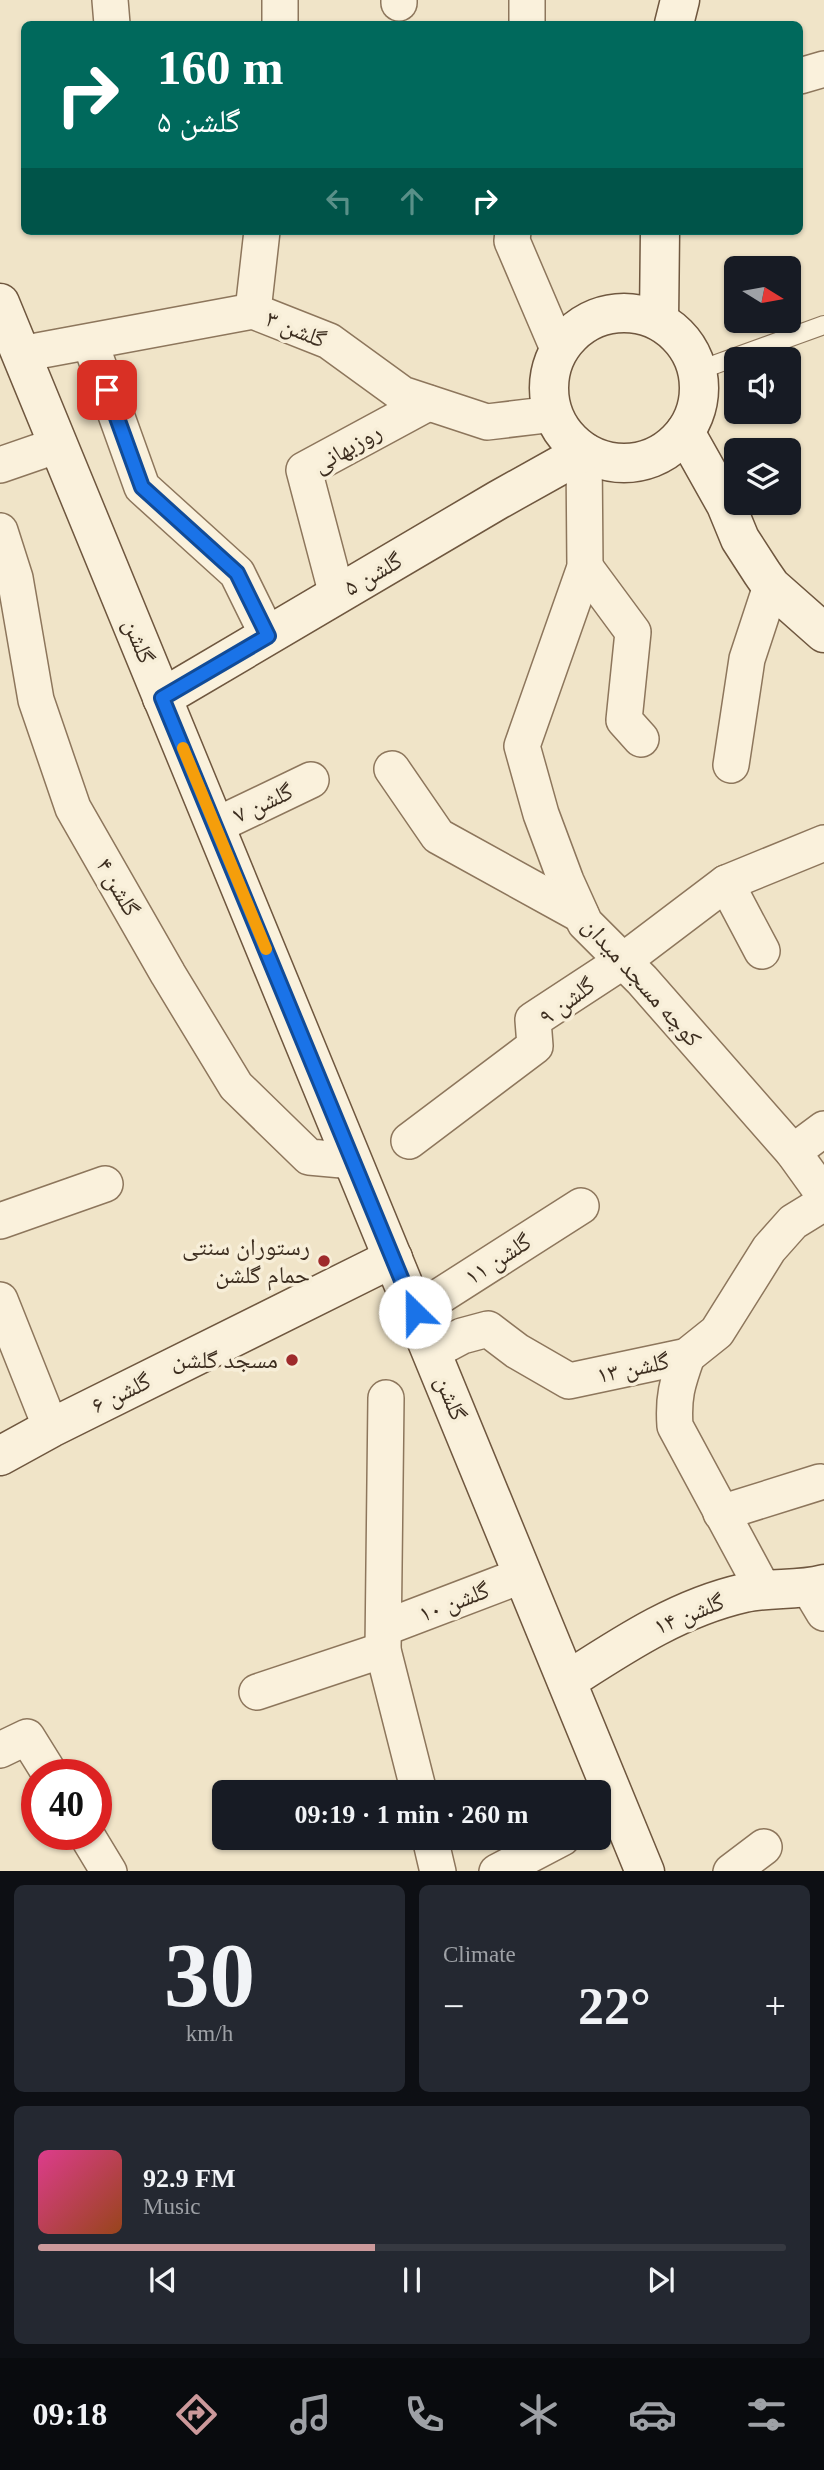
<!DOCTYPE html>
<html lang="en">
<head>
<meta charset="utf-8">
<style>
	body { margin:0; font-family:"Times New Roman","Noto Naskh Arabic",serif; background:#242831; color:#f1f3f6; height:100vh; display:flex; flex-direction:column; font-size:26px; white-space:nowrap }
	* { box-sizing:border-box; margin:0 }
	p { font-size:23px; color:#9ea1a6 }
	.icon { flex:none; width:38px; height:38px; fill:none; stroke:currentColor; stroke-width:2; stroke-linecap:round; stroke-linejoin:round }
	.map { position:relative; height:1871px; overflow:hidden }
	.sheet { display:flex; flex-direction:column; gap:14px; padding:14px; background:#0d0f14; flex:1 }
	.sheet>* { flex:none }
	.banner { position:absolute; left:21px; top:21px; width:782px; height:214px; border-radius:10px; box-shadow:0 2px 5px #0004; background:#00695c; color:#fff; overflow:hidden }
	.needle { width:46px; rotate:101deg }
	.fabs { position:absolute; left:724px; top:256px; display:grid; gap:14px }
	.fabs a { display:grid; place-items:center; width:77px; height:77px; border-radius:10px; background:#171b24; box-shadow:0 2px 5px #0004; font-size:35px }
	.speed { position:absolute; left:21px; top:1759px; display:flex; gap:14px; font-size:35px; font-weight:700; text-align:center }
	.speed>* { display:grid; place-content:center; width:91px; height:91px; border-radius:50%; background:#171b24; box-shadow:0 2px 5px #0004; line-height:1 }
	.speed .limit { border:10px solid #d22; background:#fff; color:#111 }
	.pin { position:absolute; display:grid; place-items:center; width:60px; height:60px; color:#fff; margin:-30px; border-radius:14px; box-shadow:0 4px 10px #0006 }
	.me { position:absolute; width:77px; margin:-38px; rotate:337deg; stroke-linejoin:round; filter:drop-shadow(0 0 5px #0008) }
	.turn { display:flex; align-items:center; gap:24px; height:147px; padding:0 21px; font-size:32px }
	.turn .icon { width:91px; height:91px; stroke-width:2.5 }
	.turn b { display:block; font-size:49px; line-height:60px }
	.lanes { display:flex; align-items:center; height:66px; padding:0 21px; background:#0003; justify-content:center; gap:35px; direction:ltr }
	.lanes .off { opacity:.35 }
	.big { font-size:52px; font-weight:700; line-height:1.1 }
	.sheet .widget { flex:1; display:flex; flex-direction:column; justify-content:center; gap:10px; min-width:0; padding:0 24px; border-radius:10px; background:#242831 }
	.sheet .dial { align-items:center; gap:0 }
	.dial b { font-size:91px; line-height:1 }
	.song { display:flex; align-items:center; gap:21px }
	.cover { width:84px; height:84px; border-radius:10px; background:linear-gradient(135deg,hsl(330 70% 55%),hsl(20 70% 35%)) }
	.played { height:7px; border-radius:4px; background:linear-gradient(90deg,#cc999b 45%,#363941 45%) }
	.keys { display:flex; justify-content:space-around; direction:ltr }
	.heat { display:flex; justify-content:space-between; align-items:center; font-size:38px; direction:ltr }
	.sheet .tiles { flex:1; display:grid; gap:14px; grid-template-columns:1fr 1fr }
	.widget:last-child { grid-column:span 2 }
	.trip { position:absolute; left:212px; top:1780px; width:399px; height:70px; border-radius:10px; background:#171b24; box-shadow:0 2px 5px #0004; font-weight:700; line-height:70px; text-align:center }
	.menu { display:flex; height:112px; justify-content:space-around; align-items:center; background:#090b0e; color:#9ea1a6 }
	.menu .icon { width:49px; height:49px }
	.menu .active { color:#cc999b }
	.menu b { font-size:32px; color:#f1f3f6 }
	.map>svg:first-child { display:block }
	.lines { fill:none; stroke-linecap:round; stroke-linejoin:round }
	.lane-casing { stroke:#8d765c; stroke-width:20 }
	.street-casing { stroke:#8d765c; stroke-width:38 }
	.secondary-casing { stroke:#6f573f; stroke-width:41 }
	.lane { stroke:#faf1dc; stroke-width:18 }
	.street { stroke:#faf1dc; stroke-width:35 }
	.secondary { stroke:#faf1dc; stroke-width:38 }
	.route-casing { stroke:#114b97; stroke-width:18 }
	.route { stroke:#1a73e8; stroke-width:12 }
	.slow { stroke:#f59e0b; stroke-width:12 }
	.poi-dot { fill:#9e2a2b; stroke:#f7eed8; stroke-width:2.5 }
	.labels { text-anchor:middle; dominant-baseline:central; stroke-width:7; stroke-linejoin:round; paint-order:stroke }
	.street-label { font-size:24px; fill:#3d2e20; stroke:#f7eed8 }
	.poi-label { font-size:24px; fill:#3d2e20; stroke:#f7eed8; text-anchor:end }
</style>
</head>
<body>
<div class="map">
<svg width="824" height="1872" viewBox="0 0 824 1872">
	<rect width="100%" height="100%" fill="#f0e4c8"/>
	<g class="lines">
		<g class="lane-casing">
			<path id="lane" d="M697,371L824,325"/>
		</g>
		<g class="street-casing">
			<g id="street">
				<path d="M110,0L112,24"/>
				<path d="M399,0V3"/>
				<path d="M280,24V0"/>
				<path d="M527,24V0"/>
				<path d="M800,76L824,69"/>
				<path d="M513,231L512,241L559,351"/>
				<path d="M253,311L262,231"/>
				<path d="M90,342L142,487L237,573L268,636"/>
				<path d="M21,354L253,311L329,341L402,394L487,422L554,414"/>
				<path d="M584,452L585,567L522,746L541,814L566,881L585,923L642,980L793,1152L824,1195"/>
				<path d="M0,465L58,445"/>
				<path d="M0,531L15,578L36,700L73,808L168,974L236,1086L309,1157L353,1161"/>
				<path d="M585,567L633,632L624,720L641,739"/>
				<path d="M337,595L304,470L428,403"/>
				<path d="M731,765L747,659L771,586"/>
				<path d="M392,769L438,836L581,915"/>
				<path d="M215,826L311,780"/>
				<path d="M726,883L762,951"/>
				<path d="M409,1141L535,1046L533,1020L623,961L726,883L824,843"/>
				<path d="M793,1152L824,1129"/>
				<path d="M0,1221L105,1184"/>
				<path d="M0,1300L51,1428"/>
				<path d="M415,1312L581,1206"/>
				<path d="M432,1352L462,1336L488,1329L517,1351L569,1381L687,1356L717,1332L769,1249L793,1222L824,1203"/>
				<path d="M687,1356C677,1384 673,1397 675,1426L764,1591"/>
				<path d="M386,1398L383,1650L419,1792"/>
				<path d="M721,1513L820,1482"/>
				<path d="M809,1588L824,1613"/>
				<path d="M384,1628L523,1575"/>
				<path d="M257,1692L383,1650"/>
				<path d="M0,1750L27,1737L50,1774"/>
				<path d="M86,1834L109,1872"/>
				<path d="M430,1838L438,1872"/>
				<path d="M497,1872L562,1838"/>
				<path d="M731,1872L764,1847"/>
			</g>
		</g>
		<g class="secondary-casing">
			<g id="secondary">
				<path d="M674,24L680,0"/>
				<path d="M0,303L645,1872"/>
				<circle cx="624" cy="388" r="75"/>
				<path d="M659,321L660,231"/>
				<path d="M685,432L726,505L740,539L762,573L771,586L824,633"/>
				<path d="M162,698L498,500L584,452"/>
				<path d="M0,1456L51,1428L393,1258"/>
				<path d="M567,1681C623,1645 678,1608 744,1593C770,1587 798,1591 824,1584"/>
			</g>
		</g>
		<use href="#lane" class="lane"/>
		<use href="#street" class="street"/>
		<use href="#secondary" class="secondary"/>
	</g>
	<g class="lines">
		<g class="route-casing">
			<path id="route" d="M107,390L142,487L237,573L268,636L162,698L415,1312"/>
		</g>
		<use href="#route" class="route"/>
		<path class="slow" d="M183,748L266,949"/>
	</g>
	<g class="poi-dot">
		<circle cx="324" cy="1261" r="7"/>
		<circle cx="292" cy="1360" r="7"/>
	</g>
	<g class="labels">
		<g class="street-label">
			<text transform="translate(296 329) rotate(22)">گلشن ۳</text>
			<text transform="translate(347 448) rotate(-30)">روزبهانی</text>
			<text transform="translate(373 574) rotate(-30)">گلشن ۵</text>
			<text transform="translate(139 641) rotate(68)">گلشن</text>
			<text transform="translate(263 803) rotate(-25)">گلشن ۷</text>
			<text transform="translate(118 887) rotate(60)">گلشن ۴</text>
			<text transform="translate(642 982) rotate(48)">کوچه مسجد میدان</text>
			<text transform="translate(567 1001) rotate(-37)">گلشن ۹</text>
			<text transform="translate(498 1259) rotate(-33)">گلشن ۱۱</text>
			<text transform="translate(633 1368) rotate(-12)">گلشن ۱۳</text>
			<text transform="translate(121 1393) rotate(-26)">گلشن ۶</text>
			<text transform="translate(451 1398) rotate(68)">گلشن</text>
			<text transform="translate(454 1602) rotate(-21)">گلشن ۱۰</text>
			<text transform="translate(689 1614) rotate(-22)">گلشن ۱۴</text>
		</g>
		<g class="poi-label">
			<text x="310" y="1247">رستوران سنتی<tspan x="310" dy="28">حمام گلشن</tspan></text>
			<text x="278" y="1360">مسجد گلشن</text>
		</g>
	</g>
</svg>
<div class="fabs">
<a><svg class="needle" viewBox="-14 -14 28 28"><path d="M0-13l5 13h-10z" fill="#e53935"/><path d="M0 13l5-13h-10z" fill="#9ea1a6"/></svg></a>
<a><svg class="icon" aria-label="sound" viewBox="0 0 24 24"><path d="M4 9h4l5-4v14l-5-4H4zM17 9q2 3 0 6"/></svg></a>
<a><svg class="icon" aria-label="layers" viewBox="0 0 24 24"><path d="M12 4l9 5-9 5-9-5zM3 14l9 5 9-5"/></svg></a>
</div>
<div class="speed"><div class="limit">40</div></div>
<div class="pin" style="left:107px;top:390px;background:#d93025"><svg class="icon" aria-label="arrive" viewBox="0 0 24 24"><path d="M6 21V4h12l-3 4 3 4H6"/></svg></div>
<svg class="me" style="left:415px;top:1312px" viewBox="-20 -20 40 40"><circle r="19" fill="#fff"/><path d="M0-13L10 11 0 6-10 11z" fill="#1a73e8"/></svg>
<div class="trip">09:19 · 1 min · 260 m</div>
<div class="banner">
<div class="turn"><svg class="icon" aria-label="right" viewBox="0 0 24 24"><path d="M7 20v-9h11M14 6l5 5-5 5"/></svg><div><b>160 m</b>گلشن ۵</div></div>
<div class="lanes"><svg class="icon off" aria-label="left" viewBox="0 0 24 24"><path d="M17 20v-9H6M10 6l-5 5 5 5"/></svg><svg class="icon off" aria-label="ahead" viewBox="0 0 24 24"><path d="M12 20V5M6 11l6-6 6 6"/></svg><svg class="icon" aria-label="right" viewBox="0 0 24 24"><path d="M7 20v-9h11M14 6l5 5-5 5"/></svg></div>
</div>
</div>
<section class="sheet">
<div class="tiles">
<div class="widget dial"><b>30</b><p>km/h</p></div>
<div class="widget"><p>Climate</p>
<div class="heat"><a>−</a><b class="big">22°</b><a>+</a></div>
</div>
<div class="widget">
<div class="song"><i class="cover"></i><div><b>92.9 FM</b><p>Music</p></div></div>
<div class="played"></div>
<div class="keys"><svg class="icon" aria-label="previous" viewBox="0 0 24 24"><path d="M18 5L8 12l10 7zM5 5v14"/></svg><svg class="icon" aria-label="pause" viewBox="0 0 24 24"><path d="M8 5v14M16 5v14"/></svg><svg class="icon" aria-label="next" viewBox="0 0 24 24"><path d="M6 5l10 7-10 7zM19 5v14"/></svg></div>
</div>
</div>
</section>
<nav class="menu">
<b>09:18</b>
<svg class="icon active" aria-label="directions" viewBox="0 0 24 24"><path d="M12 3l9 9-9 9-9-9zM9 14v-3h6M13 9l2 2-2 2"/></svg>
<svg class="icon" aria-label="music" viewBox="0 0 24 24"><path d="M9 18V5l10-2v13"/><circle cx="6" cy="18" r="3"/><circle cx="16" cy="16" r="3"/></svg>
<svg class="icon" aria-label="phone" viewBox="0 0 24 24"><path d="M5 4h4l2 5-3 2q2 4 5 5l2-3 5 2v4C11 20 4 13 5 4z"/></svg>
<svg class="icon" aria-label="climate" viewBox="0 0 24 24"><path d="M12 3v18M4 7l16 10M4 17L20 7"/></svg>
<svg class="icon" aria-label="car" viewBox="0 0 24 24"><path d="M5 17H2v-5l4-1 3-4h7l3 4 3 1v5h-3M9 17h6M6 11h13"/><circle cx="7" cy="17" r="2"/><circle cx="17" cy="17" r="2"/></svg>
<svg class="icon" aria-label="filters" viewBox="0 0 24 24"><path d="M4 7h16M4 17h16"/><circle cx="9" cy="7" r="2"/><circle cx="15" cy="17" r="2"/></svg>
</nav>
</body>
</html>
